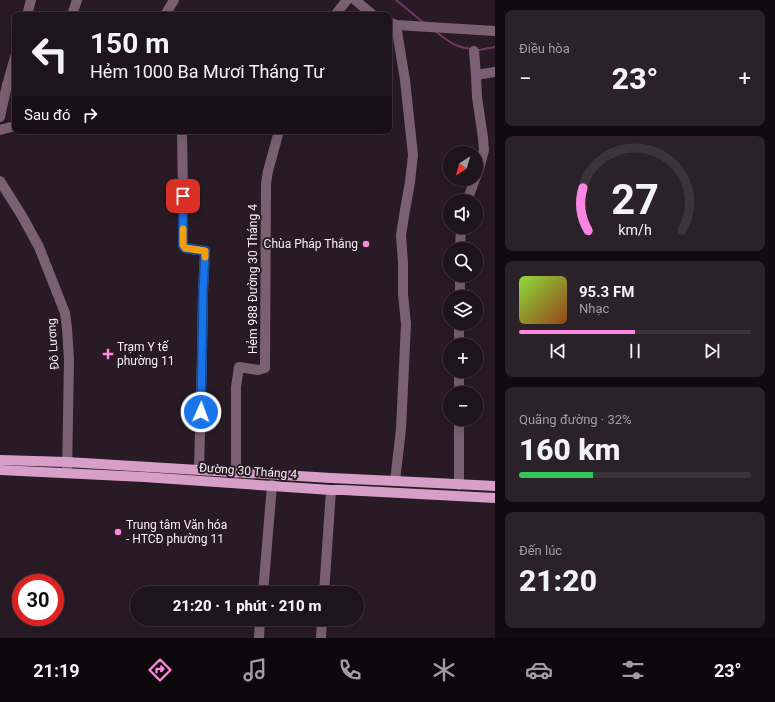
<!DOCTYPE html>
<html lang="vi">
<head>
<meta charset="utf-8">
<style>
	body { margin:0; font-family:Roboto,sans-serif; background:#2b2129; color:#f1f3f6; height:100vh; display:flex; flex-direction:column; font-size:15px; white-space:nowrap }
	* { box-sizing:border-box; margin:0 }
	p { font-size:13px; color:#a19ea3 }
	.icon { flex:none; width:22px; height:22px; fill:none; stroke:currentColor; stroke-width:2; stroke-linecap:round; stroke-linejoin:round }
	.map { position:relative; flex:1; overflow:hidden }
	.details { display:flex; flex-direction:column; gap:10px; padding:10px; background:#100b0f; width:280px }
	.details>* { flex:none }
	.top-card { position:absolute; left:12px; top:12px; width:380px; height:122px; border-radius:8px; box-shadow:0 4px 16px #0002,0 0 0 1px #3c333b; background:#1e141c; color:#f1f3f6; overflow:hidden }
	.needle { width:26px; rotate:217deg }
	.buttons { position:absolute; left:443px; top:146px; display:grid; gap:8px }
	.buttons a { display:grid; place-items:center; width:40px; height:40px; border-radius:50%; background:#1e141c; box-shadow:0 4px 16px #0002,0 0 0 1px #3c333b; font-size:20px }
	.speed { position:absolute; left:12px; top:574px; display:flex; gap:8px; font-size:20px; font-weight:700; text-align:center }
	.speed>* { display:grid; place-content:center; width:52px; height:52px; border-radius:50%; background:#1e141c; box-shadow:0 4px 16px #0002,0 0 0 1px #3c333b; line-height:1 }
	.speed .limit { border:6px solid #d22; background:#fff; color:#111 }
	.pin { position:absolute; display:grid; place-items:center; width:34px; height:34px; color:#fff; margin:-17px; border-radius:8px; box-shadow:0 2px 6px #0006 }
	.me { position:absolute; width:44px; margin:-22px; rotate:2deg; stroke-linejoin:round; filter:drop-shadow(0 0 3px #0008) }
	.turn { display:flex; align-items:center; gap:14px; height:84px; padding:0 12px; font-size:18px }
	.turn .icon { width:52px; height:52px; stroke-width:2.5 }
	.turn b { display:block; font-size:28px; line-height:34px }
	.then { display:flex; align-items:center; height:38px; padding:0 12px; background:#0003; gap:8px; font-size:15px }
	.big { font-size:30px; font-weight:800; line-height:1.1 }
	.details .card { flex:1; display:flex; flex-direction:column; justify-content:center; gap:6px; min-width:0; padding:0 14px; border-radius:8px; background:#2b2129 }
	.details .dial { align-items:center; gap:0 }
	.dial svg { height:104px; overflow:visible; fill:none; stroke:#3c333b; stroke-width:7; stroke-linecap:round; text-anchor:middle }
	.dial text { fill:#f1f3f6; stroke:none }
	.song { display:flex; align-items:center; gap:12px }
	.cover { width:48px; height:48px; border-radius:6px; background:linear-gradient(135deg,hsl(90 70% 55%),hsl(20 70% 35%)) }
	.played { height:4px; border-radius:2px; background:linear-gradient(90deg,#fd86e1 50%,#3c333b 50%) }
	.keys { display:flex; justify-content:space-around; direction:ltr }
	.heat { display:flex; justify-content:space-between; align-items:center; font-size:22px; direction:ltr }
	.charge { height:6px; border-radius:3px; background:linear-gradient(90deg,#34c759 32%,#3c333b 0) }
	.trip { position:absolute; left:130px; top:586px; width:234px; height:40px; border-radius:20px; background:#1e141c; box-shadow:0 4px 16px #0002,0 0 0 1px #3c333b; font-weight:800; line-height:40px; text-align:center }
	.tabs { display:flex; height:64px; justify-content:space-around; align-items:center; background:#0c080b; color:#a19ea3 }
	.tabs .icon { width:28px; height:28px }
	.tabs .selected { color:#fd86e1 }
	.tabs b { font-size:18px; color:#f1f3f6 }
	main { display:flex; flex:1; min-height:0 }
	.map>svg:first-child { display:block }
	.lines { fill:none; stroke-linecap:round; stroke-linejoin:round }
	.stream { stroke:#703763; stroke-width:2 }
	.minor { stroke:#7b6073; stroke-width:10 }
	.major { stroke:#d79fc7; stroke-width:10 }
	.route-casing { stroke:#114b97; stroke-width:10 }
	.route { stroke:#1a73e8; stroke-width:7 }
	.slow { stroke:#f59e0b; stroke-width:7 }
	.poi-dot { fill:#fd86e1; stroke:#281b25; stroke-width:1.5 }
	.labels { text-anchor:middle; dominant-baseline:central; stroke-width:4; stroke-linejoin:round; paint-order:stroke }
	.poi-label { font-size:12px; fill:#f9f0f6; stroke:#281b25; text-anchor:start }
	.street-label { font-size:12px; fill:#f9f0f6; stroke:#281b25 }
</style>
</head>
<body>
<main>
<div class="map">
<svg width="495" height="638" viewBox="0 0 495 638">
	<rect width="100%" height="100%" fill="#281b25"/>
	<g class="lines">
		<g class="stream">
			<path d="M396,0L424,23"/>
			<path d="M435,31C449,42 455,47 472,49"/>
			<path d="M476,50H479L495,47"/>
		</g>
		<g class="minor">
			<path d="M355,0L373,15"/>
			<path d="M27,15L31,0"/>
			<path d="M72,15L77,0"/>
			<path d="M165,15L174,0"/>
			<path d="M335,15L347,0"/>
			<path d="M389,22L396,25L405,80L413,155L410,182L405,210L401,235L403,263V294L406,324L401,429L395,481"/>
			<path d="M396,25L495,31"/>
			<path d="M474,51L476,75"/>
			<path d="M15,57L7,85L15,87"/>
			<path d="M0,117L7,85"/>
			<path d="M0,130L15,126"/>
			<path d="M182,131L183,196V245L185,248L205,251L203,292L202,355L199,470"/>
			<path d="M476,177L479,169L484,150L483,138L477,97L476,75L495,72"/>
			<path d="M0,181L22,216L39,247L65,313L67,328L69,360L67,473"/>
			<path d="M467,201L475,179"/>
			<path d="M460,249L461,227"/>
			<path d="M460,297V275"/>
			<path d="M459,323V345"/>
			<path d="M459,371V393"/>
			<path d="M459,419V485"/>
			<path d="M236,473V387L239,367L258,370L265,368L266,184L268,171L279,131"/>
			<path d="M263,593L272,485"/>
			<path d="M324,593L331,490"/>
			<path d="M259,638L260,619"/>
			<path d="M321,638L322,619"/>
		</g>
		<g class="major">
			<path d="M0,460L67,462L331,478L395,481L495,486"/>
			<path d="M0,470L144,477L331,490H343L495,498"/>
		</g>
	</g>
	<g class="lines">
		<g class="route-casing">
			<path id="route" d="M183,196V245L185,248L205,251L203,292L201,412"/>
		</g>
		<use href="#route" class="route"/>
		<path class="slow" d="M183,229V245L185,248L205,251V257"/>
	</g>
	<g class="poi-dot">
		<circle cx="366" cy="244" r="4"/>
		<path d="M106 348h4v4h4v4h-4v4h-4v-4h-4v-4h4z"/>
		<circle cx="118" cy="532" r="4"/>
	</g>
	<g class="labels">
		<g class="poi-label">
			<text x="358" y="244" text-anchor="end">Chùa Pháp Thắng</text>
			<text x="117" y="347">Trạm Y tế<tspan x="117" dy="14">phường 11</tspan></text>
			<text x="126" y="525">Trung tâm Văn hóa<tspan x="126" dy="14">- HTCĐ phường 11</tspan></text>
		</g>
		<g class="street-label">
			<text transform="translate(253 279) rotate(-90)">Hẻm 988 Đường 30 Tháng 4</text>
			<text transform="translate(53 344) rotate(-94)">Đô Lương</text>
			<text transform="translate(248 471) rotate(4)">Đường 30 Tháng 4</text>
		</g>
	</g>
</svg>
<div class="buttons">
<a><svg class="needle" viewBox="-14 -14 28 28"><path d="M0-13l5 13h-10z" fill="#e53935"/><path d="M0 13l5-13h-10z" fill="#a19ea3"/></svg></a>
<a><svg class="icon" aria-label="sound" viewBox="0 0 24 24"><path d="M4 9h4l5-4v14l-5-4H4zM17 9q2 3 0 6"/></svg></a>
<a><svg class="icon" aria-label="search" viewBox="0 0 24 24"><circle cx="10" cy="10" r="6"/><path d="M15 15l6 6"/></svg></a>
<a><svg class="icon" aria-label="layers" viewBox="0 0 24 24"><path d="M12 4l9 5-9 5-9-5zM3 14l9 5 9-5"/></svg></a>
<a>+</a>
<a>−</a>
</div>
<div class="speed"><div class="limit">30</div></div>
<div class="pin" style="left:183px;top:196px;background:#d93025"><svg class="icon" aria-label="arrive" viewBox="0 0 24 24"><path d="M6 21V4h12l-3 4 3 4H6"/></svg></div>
<svg class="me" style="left:201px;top:412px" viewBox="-20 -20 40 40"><circle r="17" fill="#1a73e8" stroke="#fff" stroke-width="3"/><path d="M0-11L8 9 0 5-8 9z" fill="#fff"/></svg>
<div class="trip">21:20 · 1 phút · 210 m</div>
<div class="top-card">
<div class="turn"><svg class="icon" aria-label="left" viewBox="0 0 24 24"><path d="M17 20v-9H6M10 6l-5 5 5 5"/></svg><div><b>150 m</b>Hẻm 1000 Ba Mươi Tháng Tư</div></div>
<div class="then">Sau đó<svg class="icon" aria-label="right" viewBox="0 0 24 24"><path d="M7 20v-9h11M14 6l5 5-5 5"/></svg></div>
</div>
</div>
<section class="details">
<div class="card"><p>Điều hòa</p>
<div class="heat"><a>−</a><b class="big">23°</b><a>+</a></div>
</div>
<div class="card dial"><svg viewBox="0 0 100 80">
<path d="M14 69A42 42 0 1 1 86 69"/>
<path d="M14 69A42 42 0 0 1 10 36" stroke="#fd86e1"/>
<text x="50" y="56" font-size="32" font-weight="700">27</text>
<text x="50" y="72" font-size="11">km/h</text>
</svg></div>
<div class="card">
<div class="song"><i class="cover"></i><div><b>95.3 FM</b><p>Nhạc</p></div></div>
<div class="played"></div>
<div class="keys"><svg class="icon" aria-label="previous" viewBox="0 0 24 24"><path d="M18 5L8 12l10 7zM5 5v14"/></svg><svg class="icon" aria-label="pause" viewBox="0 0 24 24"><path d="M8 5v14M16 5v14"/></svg><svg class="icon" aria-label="next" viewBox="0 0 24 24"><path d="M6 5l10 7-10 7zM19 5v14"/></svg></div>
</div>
<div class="card"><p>Quãng đường · 32%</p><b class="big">160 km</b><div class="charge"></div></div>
<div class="card"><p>Đến lúc</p><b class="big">21:20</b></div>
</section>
</main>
<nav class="tabs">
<b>21:19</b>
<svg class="icon selected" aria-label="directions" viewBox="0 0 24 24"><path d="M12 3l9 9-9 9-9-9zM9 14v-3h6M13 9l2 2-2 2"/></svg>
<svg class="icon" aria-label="music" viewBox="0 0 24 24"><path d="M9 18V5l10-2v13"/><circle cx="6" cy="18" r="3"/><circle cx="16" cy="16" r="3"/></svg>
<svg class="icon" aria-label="phone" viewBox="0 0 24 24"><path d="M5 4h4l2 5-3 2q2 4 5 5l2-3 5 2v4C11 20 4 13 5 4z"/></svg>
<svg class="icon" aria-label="climate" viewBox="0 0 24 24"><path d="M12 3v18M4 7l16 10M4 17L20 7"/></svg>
<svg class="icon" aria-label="car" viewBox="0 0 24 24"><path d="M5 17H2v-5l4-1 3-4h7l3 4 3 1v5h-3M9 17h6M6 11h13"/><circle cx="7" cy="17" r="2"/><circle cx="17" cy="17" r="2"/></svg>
<svg class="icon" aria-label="filters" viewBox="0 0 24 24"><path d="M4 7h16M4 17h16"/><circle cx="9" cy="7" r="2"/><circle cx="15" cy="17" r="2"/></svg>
<b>23°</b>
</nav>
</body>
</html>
